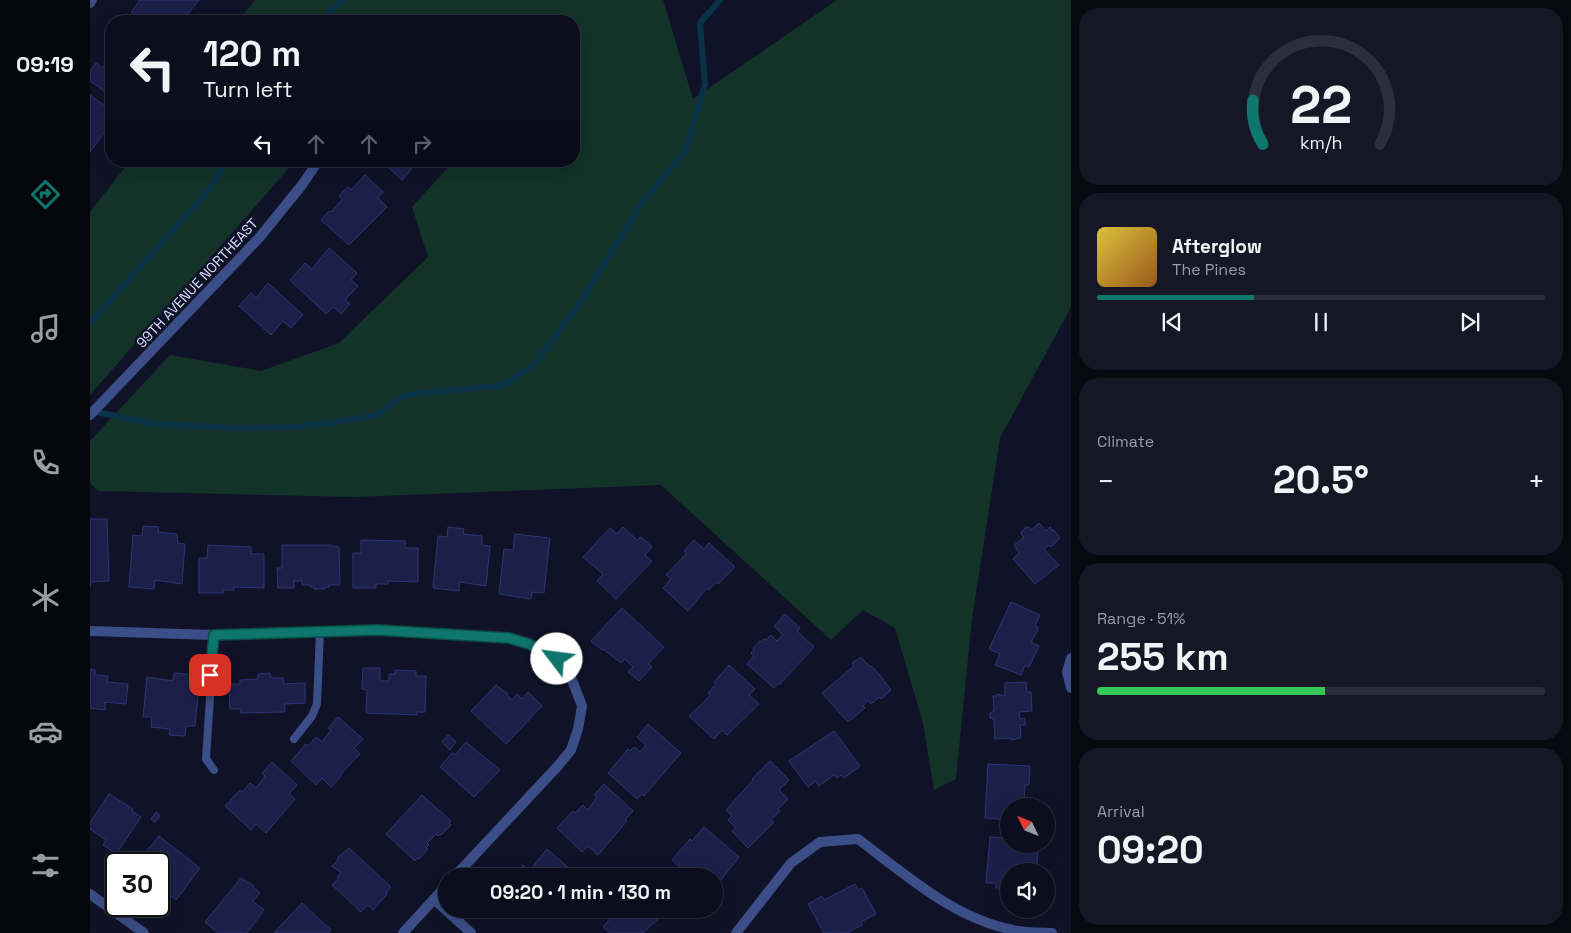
<!DOCTYPE html>
<html lang="en">
<head>
<meta charset="utf-8">
<style>
	body { margin:0; font-family:"Space Grotesk",sans-serif; background:#151727; color:#f1f3f6; height:100vh; display:flex; flex-direction:column; font-size:19px; white-space:nowrap }
	* { box-sizing:border-box; margin:0 }
	p { font-size:16px; color:#9a9ca4 }
	.icon { flex:none; width:28px; height:28px; fill:none; stroke:currentColor; stroke-width:2; stroke-linecap:round; stroke-linejoin:round }
	.map { position:relative; flex:1; overflow:hidden }
	.panel { display:flex; flex-direction:column; gap:8px; padding:8px; background:#070810; width:500px }
	.panel>* { flex:none }
	.banner { position:absolute; left:15px; top:15px; width:475px; height:152px; border-radius:20px; box-shadow:0 5px 20px #0002,0 0 0 1px #2c2e3c; background:#0c0e1e; color:#f1f3f6; overflow:hidden }
	.needle { width:32px; rotate:313deg }
	.tools { position:absolute; left:910px; top:798px; display:grid; gap:10px }
	.tools a { display:grid; place-items:center; width:55px; height:55px; border-radius:50%; background:#0c0e1e; box-shadow:0 5px 20px #0002,0 0 0 1px #2c2e3c; font-size:25px }
	.speed { position:absolute; left:15px; top:852px; display:flex; gap:10px; font-size:25px; font-weight:700; text-align:center }
	.speed>* { display:grid; place-content:center; width:65px; height:65px; border-radius:50%; background:#0c0e1e; box-shadow:0 5px 20px #0002,0 0 0 1px #2c2e3c; line-height:1 }
	.speed .limit { border:2px solid #111; border-radius:8px; background:#fff; color:#111 }
	.pin { position:absolute; display:grid; place-items:center; width:42px; height:42px; color:#fff; margin:-21px; border-radius:10px; box-shadow:0 2px 8px #0006 }
	.me { position:absolute; width:55px; margin:-28px; rotate:300deg; stroke-linejoin:round; filter:drop-shadow(0 0 4px #0008) }
	.turn { display:flex; align-items:center; gap:18px; height:105px; padding:0 15px; font-size:22px }
	.turn .icon { width:65px; height:65px; stroke-width:2.5 }
	.turn b { display:block; font-size:35px; line-height:42px }
	.lanes { display:flex; align-items:center; height:48px; padding:0 15px; background:#0003; justify-content:center; gap:25px; direction:ltr }
	.lanes .off { opacity:.35 }
	.big { font-size:38px; font-weight:700; line-height:1.1 }
	.panel .card { flex:1; display:flex; flex-direction:column; justify-content:center; gap:8px; min-width:0; padding:0 18px; border-radius:20px; background:#151727 }
	.panel .dial { align-items:center; gap:0 }
	.dial svg { height:130px; overflow:visible; fill:none; stroke:#2c2e3c; stroke-width:7; stroke-linecap:round; text-anchor:middle }
	.dial text { fill:#f1f3f6; stroke:none }
	.song { display:flex; align-items:center; gap:15px }
	.cover { width:60px; height:60px; border-radius:8px; background:linear-gradient(135deg,hsl(50 70% 55%),hsl(30 70% 35%)) }
	.played { height:5px; border-radius:2px; background:linear-gradient(90deg,#0f766e 35%,#2c2e3c 35%) }
	.keys { display:flex; justify-content:space-around; direction:ltr }
	.heat { display:flex; justify-content:space-between; align-items:center; font-size:28px; direction:ltr }
	.charge { height:8px; border-radius:4px; background:linear-gradient(90deg,#34c759 51%,#2c2e3c 0) }
	.trip { position:absolute; left:348px; top:868px; width:285px; height:50px; border-radius:25px; background:#0c0e1e; box-shadow:0 5px 20px #0002,0 0 0 1px #2c2e3c; font-weight:700; line-height:50px; text-align:center }
	main { display:flex; flex:1; min-height:0 }
	.dock { display:flex; flex-direction:column; width:90px; justify-content:space-around; align-items:center; background:#05060c; color:#9a9ca4 }
	.dock .icon { width:35px; height:35px }
	.dock .on { color:#0f766e }
	.dock b { font-size:22px; color:#f1f3f6 }
	.map>svg:first-child { display:block }
	.green { fill:#133228 }
	.lines { fill:none; stroke-linecap:round; stroke-linejoin:round }
	.stream { stroke:#0a3247; stroke-width:6 }
	.building { fill:#1c2049; stroke:#2e3475 }
	.lane { stroke:#3b4e87; stroke-width:8 }
	.street { stroke:#3b4e87; stroke-width:10 }
	.route-casing { stroke:#0a4d48; stroke-width:12 }
	.route { stroke:#0f766e; stroke-width:9 }
	.labels { text-anchor:middle; dominant-baseline:central; stroke-width:5; stroke-linejoin:round; paint-order:stroke }
	.street-label { font-size:14px; fill:#d7deff; stroke:#101328 }
</style>
</head>
<body>
<main>
<nav class="dock">
<b>09:19</b>
<svg class="icon on" aria-label="directions" viewBox="0 0 24 24"><path d="M12 3l9 9-9 9-9-9zM9 14v-3h6M13 9l2 2-2 2"/></svg>
<svg class="icon" aria-label="music" viewBox="0 0 24 24"><path d="M9 18V5l10-2v13"/><circle cx="6" cy="18" r="3"/><circle cx="16" cy="16" r="3"/></svg>
<svg class="icon" aria-label="phone" viewBox="0 0 24 24"><path d="M5 4h4l2 5-3 2q2 4 5 5l2-3 5 2v4C11 20 4 13 5 4z"/></svg>
<svg class="icon" aria-label="climate" viewBox="0 0 24 24"><path d="M12 3v18M4 7l16 10M4 17L20 7"/></svg>
<svg class="icon" aria-label="car" viewBox="0 0 24 24"><path d="M5 17H2v-5l4-1 3-4h7l3 4 3 1v5h-3M9 17h6M6 11h13"/><circle cx="7" cy="17" r="2"/><circle cx="17" cy="17" r="2"/></svg>
<svg class="icon" aria-label="filters" viewBox="0 0 24 24"><path d="M4 7h16M4 17h16"/><circle cx="9" cy="7" r="2"/><circle cx="15" cy="17" r="2"/></svg>
</nav>
<div class="map">
<svg width="981" height="933" viewBox="0 0 981 933">
	<rect width="100%" height="100%" fill="#101328"/>
	<g class="green">
		<path d="M165,0H573L603,99L747,0H981V307L910,438L882,619L866,779L844,790L833,723L805,628L773,610L741,640L571,485L265,497L8,491L0,483V441L80,355L171,371L249,343L338,257L322,207L364,161H484V21H148Z"/>
		<path d="M40,161H205L0,395V212Z"/>
	</g>
	<g class="lines">
		<g class="stream">
			<path d="M230,21L253,0"/>
			<path d="M0,323L119,190L136,161"/>
			<path d="M1,411L64,424L143,428L209,427L285,416L316,395L414,385L445,364L489,304L552,203L596,150L615,84L610,23L630,0"/>
		</g>
	</g>
	<g class="building">
		<path d="M50,0H109L92,21H52L41,12Z"/>
		<path d="M21,45V96L0,81V71L6,63L13,68L16,63L18,61L15,59L18,54L16,52Z"/>
		<path d="M0,95L21,110V123L0,152Z"/>
		<path d="M286,161H328L312,180L292,162L290,164Z"/>
		<path d="M275,175L293,192L288,198L297,207L259,245L231,220L239,211L241,212L253,199L249,196L258,187L261,190Z"/>
		<path d="M239,248L267,273L261,280L268,286L255,300L260,304L251,314L243,307L236,314L200,280L215,263L222,269Z"/>
		<path d="M178,283L213,315L201,328L193,321L181,335L149,306L161,293L166,298Z"/>
		<path d="M0,519H17L19,581L1,582L0,587Z"/>
		<path d="M949,523L956,531L960,527L963,531L964,530L970,538L961,547L959,545L954,549L969,565L945,584L923,559L929,553L924,545L934,537L931,534L932,531L936,527H939L941,530Z"/>
		<path d="M53,526L69,527L68,532L87,534L88,543L95,544L92,584L65,580L64,589L39,587L43,535L52,536Z"/>
		<path d="M358,527L374,529L373,534L392,536V545L400,546L396,586L369,582V591L343,588L348,536L357,537Z"/>
		<path d="M533,527L547,540L551,537L562,547L555,555L562,561L526,599L507,581L513,574L493,557L520,528L527,534Z"/>
		<path d="M425,534L460,538L454,593L442,592L441,599L409,594L414,549L423,550Z"/>
		<path d="M271,540L315,541V548H328V582L298,581V584H286V588H263V553H271Z"/>
		<path d="M604,540L614,549L619,543L645,567L628,584L626,582L619,590L617,588L598,611L573,588L581,579L576,575L597,553L594,551Z"/>
		<path d="M118,545L161,547V554H174V588L144,587V590H133V593H109V558H117Z"/>
		<path d="M192,545H242V546L249,547L250,585H239V587H235V589H224V587H220V585H212V581H204V588H188L187,568H192Z"/>
		<path d="M921,602L950,615L945,626L948,627L947,630H948L941,642L949,646L939,667L935,665L931,675L905,665L910,654L899,649Z"/>
		<path d="M532,608L574,647L558,664L562,667L549,681L538,672L543,667L535,659L531,663L513,649L512,650L501,641Z"/>
		<path d="M695,614L710,628L707,631L724,647L690,684L689,683L684,688L657,664L664,656L661,653L664,650L663,648L670,641L671,642L674,639L676,640L681,635L687,641L693,635L684,626Z"/>
		<path d="M771,657L780,667L781,666L789,674L801,690L791,699L789,697L781,704L778,700L773,706L775,708L758,722L732,693L764,666L762,663Z"/>
		<path d="M639,665L665,689L659,695L669,704L637,735L632,730L624,739L599,716L621,695L618,693L626,684L624,682Z"/>
		<path d="M273,668H290V681H299V674H305V670L326,671V676H336L335,712H327V715L276,713L277,690L272,689Z"/>
		<path d="M0,669L5,670V675L18,676L17,682L38,684L36,704L15,702V710L0,708Z"/>
		<path d="M84,673L110,675L105,726H96L95,736L79,735L80,729L61,727L62,717H53L57,677L83,681Z"/>
		<path d="M180,673L181,678H193L194,684L215,683V703L195,704V711L194,712L151,713V709H140L139,684H150V680L168,679V674Z"/>
		<path d="M936,682L937,692H941L942,711L929,712L930,719L935,718V725H930L931,738L921,740V738L905,739L904,719L900,718V713L904,711L903,696H907V694L915,696V683Z"/>
		<path d="M406,685L418,694L417,695L422,700L427,694L432,699L438,692L452,706L416,744L381,711Z"/>
		<path d="M248,717L273,739L264,748L270,754L250,775L251,776L241,787L232,778L226,785L201,761L216,744L218,746L226,737L232,742L241,730L238,728Z"/>
		<path d="M558,724L591,753L554,796L552,794L547,799L518,773L538,749L540,751L544,747L550,752L556,745L547,737Z"/>
		<path d="M744,731L770,766L754,778L751,775L747,778L744,775L729,786L726,781L718,787L699,761Z"/>
		<path d="M358,735L366,742L360,750L352,742Z"/>
		<path d="M376,742L410,770L384,797L350,767L362,753L365,755Z"/>
		<path d="M680,761L699,780L689,790L698,799L688,809L690,811L681,820L684,822L658,848L642,831L646,828L638,820L642,816L636,810L663,780L662,779Z"/>
		<path d="M182,762L207,785L199,794L205,799L176,833L166,824L161,830L135,806L150,790L152,792L160,783L166,788L175,776L172,773Z"/>
		<path d="M898,764L940,766L939,785H935L934,802L940,803V806H919V820L895,818Z"/>
		<path d="M514,784L543,811L535,820L537,821L508,855L498,846L492,852L467,828L483,811L485,813L493,805L498,810L507,797L504,795Z"/>
		<path d="M19,794L43,809L42,811L51,817L26,854L13,845L16,840L0,829V823Z"/>
		<path d="M332,795L361,821L359,823L361,825L351,835L350,834L348,836L346,834L337,843L339,845L336,848L338,849L329,859L327,858L325,861L296,834Z"/>
		<path d="M66,812L70,816L65,822L61,819Z"/>
		<path d="M614,827L649,857L630,881L619,872L616,876H592L590,875L594,871L582,860L600,839L602,841Z"/>
		<path d="M914,834H919V844H948L947,865H937V871H919V888H906V883H896L900,837L914,838Z"/>
		<path d="M69,836L110,868L86,900L70,888L74,884L69,880V864H46Z"/>
		<path d="M259,848L301,887L296,893L297,894L283,910L278,905L271,912L242,885L249,878L247,877L251,873L242,866L248,860L247,858Z"/>
		<path d="M457,849L487,875L486,876H424L433,865L440,870Z"/>
		<path d="M151,878L164,886L163,887L170,893L163,901L174,910L157,933H128L115,922Z"/>
		<path d="M765,884L768,890L772,888L786,914L771,922L772,925L757,933H734L718,904L732,896L734,900Z"/>
		<path d="M212,903L241,930L238,933H184Z"/>
		<path d="M445,909H478L470,918L462,911L456,918Z"/>
		<path d="M528,909H579L553,933H520L513,927Z"/>
	</g>
	<g class="lines">
		<g class="lane">
			<path d="M124,635L116,759L124,770"/>
			<path d="M204,739L222,716L227,704L230,631"/>
		</g>
		<g class="street">
			<path d="M0,3L2,0"/>
			<path d="M0,415L169,238L212,185L227,163"/>
			<path d="M0,631L124,635L288,630L419,638L439,643L467,659L478,671L484,685L492,706L488,729L481,750L467,767L365,876"/>
			<path d="M981,658L977,672L981,688"/>
			<path d="M0,894L54,933"/>
			<path d="M344,899L381,933"/>
			<path d="M313,933L356,886"/>
			<path d="M646,933L701,863L730,842L768,839C816,875 863,918 923,930C935,933 949,932 962,933"/>
		</g>
	</g>
	<g class="lines">
		<g class="route-casing">
			<path id="route" d="M120,675L124,635L288,630L419,638L439,644L467,659"/>
		</g>
		<use href="#route" class="route"/>
	</g>
	<g class="labels">
		<g class="street-label">
			<text transform="translate(107 283) rotate(-47)">99TH AVENUE NORTHEAST</text>
		</g>
	</g>
</svg>
<div class="tools">
<a><svg class="needle" viewBox="-14 -14 28 28"><path d="M0-13l5 13h-10z" fill="#e53935"/><path d="M0 13l5-13h-10z" fill="#9a9ca4"/></svg></a>
<a><svg class="icon" aria-label="sound" viewBox="0 0 24 24"><path d="M4 9h4l5-4v14l-5-4H4zM17 9q2 3 0 6"/></svg></a>
</div>
<div class="speed"><div class="limit">30</div></div>
<div class="pin" style="left:120px;top:675px;background:#d93025"><svg class="icon" aria-label="arrive" viewBox="0 0 24 24"><path d="M6 21V4h12l-3 4 3 4H6"/></svg></div>
<svg class="me" style="left:467px;top:659px" viewBox="-20 -20 40 40"><circle r="19" fill="#fff"/><path d="M0-13L10 11 0 6-10 11z" fill="#0f766e"/></svg>
<div class="trip">09:20 · 1 min · 130 m</div>
<div class="banner">
<div class="turn"><svg class="icon" aria-label="left" viewBox="0 0 24 24"><path d="M17 20v-9H6M10 6l-5 5 5 5"/></svg><div><b>120 m</b>Turn left</div></div>
<div class="lanes"><svg class="icon" aria-label="left" viewBox="0 0 24 24"><path d="M17 20v-9H6M10 6l-5 5 5 5"/></svg><svg class="icon off" aria-label="ahead" viewBox="0 0 24 24"><path d="M12 20V5M6 11l6-6 6 6"/></svg><svg class="icon off" aria-label="ahead" viewBox="0 0 24 24"><path d="M12 20V5M6 11l6-6 6 6"/></svg><svg class="icon off" aria-label="right" viewBox="0 0 24 24"><path d="M7 20v-9h11M14 6l5 5-5 5"/></svg></div>
</div>
</div>
<section class="panel">
<div class="card dial"><svg viewBox="0 0 100 80">
<path d="M14 69A42 42 0 1 1 86 69"/>
<path d="M14 69A42 42 0 0 1 8 42" stroke="#0f766e"/>
<text x="50" y="56" font-size="32" font-weight="700">22</text>
<text x="50" y="72" font-size="11">km/h</text>
</svg></div>
<div class="card">
<div class="song"><i class="cover"></i><div><b>Afterglow</b><p>The Pines</p></div></div>
<div class="played"></div>
<div class="keys"><svg class="icon" aria-label="previous" viewBox="0 0 24 24"><path d="M18 5L8 12l10 7zM5 5v14"/></svg><svg class="icon" aria-label="pause" viewBox="0 0 24 24"><path d="M8 5v14M16 5v14"/></svg><svg class="icon" aria-label="next" viewBox="0 0 24 24"><path d="M6 5l10 7-10 7zM19 5v14"/></svg></div>
</div>
<div class="card"><p>Climate</p>
<div class="heat"><a>−</a><b class="big">20.5°</b><a>+</a></div>
</div>
<div class="card"><p>Range · 51%</p><b class="big">255 km</b><div class="charge"></div></div>
<div class="card"><p>Arrival</p><b class="big">09:20</b></div>
</section>
</main>
</body>
</html>
